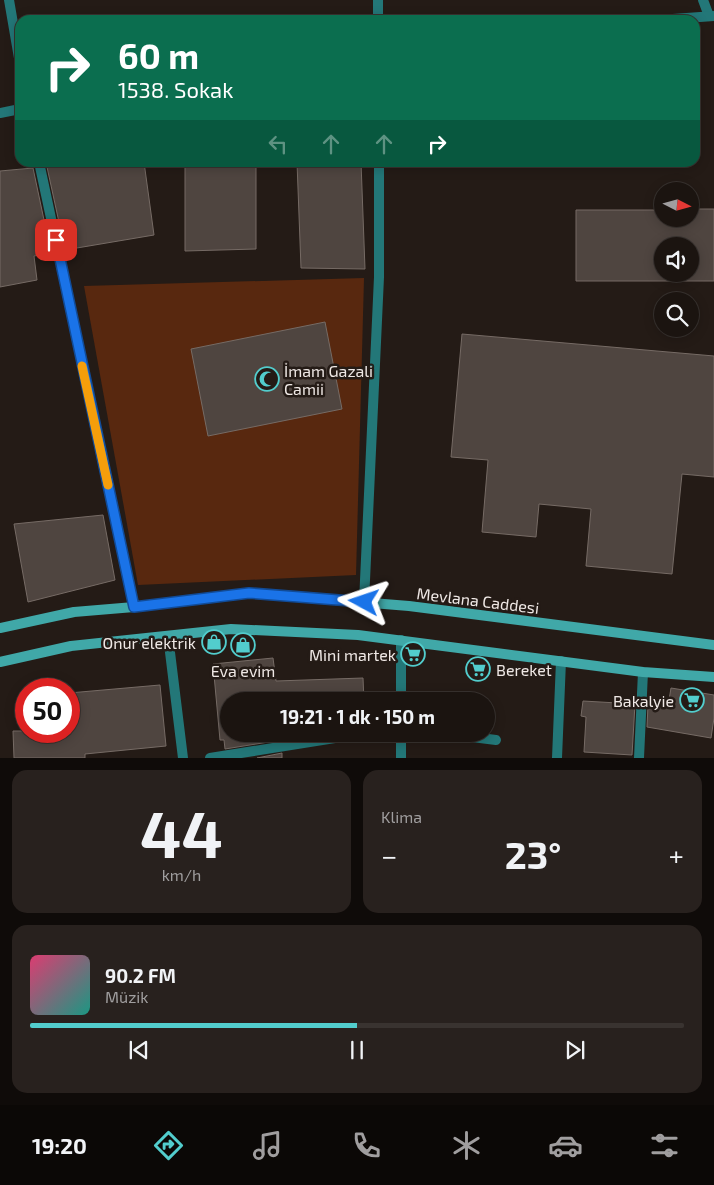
<!DOCTYPE html>
<html lang="tr">
<head>
<meta charset="utf-8">
<style>
	body { margin:0; font-family:"Exo 2",sans-serif; background:#28211e; color:#f1f3f6; height:100vh; display:flex; flex-direction:column; font-size:19px; white-space:nowrap }
	* { box-sizing:border-box; margin:0 }
	p { font-size:16px; color:#a09e9f }
	.icon { flex:none; width:28px; height:28px; fill:none; stroke:currentColor; stroke-width:2; stroke-linecap:round; stroke-linejoin:round }
	.map { position:relative; height:758px; overflow:hidden }
	.panel { display:flex; flex-direction:column; gap:12px; padding:12px; background:#0f0b09; flex:1 }
	.panel>* { flex:none }
	.guide { position:absolute; left:15px; top:15px; width:685px; height:152px; border-radius:15px; box-shadow:0 2px 12px #0003,0 0 0 1px #393330; background:#0b6e4f; color:#fff; overflow:hidden }
	.needle { width:32px; rotate:96deg }
	.fabs { position:absolute; left:654px; top:182px; display:grid; gap:10px }
	.fabs a { display:grid; place-items:center; width:45px; height:45px; border-radius:50%; background:#1b1410; box-shadow:0 2px 12px #0003,0 0 0 1px #393330; font-size:25px }
	.speed { position:absolute; left:15px; top:678px; display:flex; gap:10px; font-size:25px; font-weight:700; text-align:center }
	.speed>* { display:grid; place-content:center; width:65px; height:65px; border-radius:50%; background:#1b1410; box-shadow:0 2px 12px #0003,0 0 0 1px #393330; line-height:1 }
	.speed .limit { border:8px solid #d22; background:#fff; color:#111 }
	.pin { position:absolute; display:grid; place-items:center; width:42px; height:42px; color:#fff; margin:-21px; border-radius:10px; box-shadow:0 2px 8px #0006 }
	.me { position:absolute; width:55px; margin:-28px; rotate:275deg; stroke-linejoin:round; filter:drop-shadow(0 0 4px #0008) }
	.turn { display:flex; align-items:center; gap:18px; height:105px; padding:0 20px; font-size:22px }
	.turn .icon { width:65px; height:65px; stroke-width:2.5 }
	.turn b { display:block; font-size:35px; line-height:42px }
	.lanes { display:flex; align-items:center; height:48px; padding:0 20px; background:#0003; justify-content:center; gap:25px; direction:ltr }
	.lanes .off { opacity:.35 }
	.big { font-size:38px; font-weight:700; line-height:1.1 }
	.panel .widget { flex:1; display:flex; flex-direction:column; justify-content:center; gap:8px; min-width:0; padding:0 18px; border-radius:15px; background:#28211e }
	.panel .dial { align-items:center; gap:0 }
	.dial b { font-size:65px; line-height:1 }
	.song { display:flex; align-items:center; gap:15px }
	.cover { width:60px; height:60px; border-radius:8px; background:linear-gradient(135deg,hsl(340 70% 55%),hsl(170 70% 35%)) }
	.played { height:5px; border-radius:2px; background:linear-gradient(90deg,#52cdcd 50%,#393330 50%) }
	.keys { display:flex; justify-content:space-around; direction:ltr }
	.heat { display:flex; justify-content:space-between; align-items:center; font-size:28px; direction:ltr }
	.panel .tiles { flex:1; display:grid; gap:12px; grid-template-columns:1fr 1fr }
	.widget:last-child { grid-column:span 2 }
	.trip { position:absolute; left:220px; top:692px; width:275px; height:50px; border-radius:25px; background:#1b1410; box-shadow:0 2px 12px #0003,0 0 0 1px #393330; font-weight:700; line-height:50px; text-align:center }
	.tab-bar { display:flex; height:80px; justify-content:space-around; align-items:center; background:#0b0806; color:#a09e9f }
	.tab-bar .icon { width:35px; height:35px }
	.tab-bar .on { color:#52cdcd }
	.tab-bar b { font-size:22px; color:#f1f3f6 }
	.map>svg:first-child { display:block }
	.green { fill:#58280f }
	.building { fill:#4f4540; stroke:#766b65; fill-rule:evenodd }
	.lines { fill:none; stroke-linecap:round; stroke-linejoin:round }
	.street { stroke:#237778; stroke-width:10 }
	.secondary { stroke:#40a8a8; stroke-width:10 }
	.route-casing { stroke:#114b97; stroke-width:12 }
	.route { stroke:#1a73e8; stroke-width:9 }
	.slow { stroke:#f59e0b; stroke-width:9 }
	.labels { text-anchor:middle; dominant-baseline:central; stroke-width:5; stroke-linejoin:round; paint-order:stroke }
	.poi-label { font-size:16px; fill:#efe8e5; stroke:#241b16; text-anchor:end }
	.street-label { font-size:16px; fill:#efe8e5; stroke:#241b16 }
</style>
</head>
<body>
<div class="map">
<svg width="714" height="758" viewBox="0 0 714 758">
	<rect width="100%" height="100%" fill="#241b16"/>
	<path class="green" d="M364,278L356,575L138,585L84,286Z"/>
	<g class="building">
		<path d="M49,162H144L154,235L65,250L47,167H50Z"/>
		<path d="M185,162H256V249L185,251Z"/>
		<path d="M297,162H361L365,269L301,268Z"/>
		<path d="M33,168L51,253L34,256L37,280L0,287V171Z"/>
		<path d="M690,209H714V281H576V210H662V219H690ZM662,246H690V274H662Z"/>
		<path d="M325,322L342,409L208,436L191,349Z"/>
		<path d="M462,334L714,356V477L682,474L672,574L586,566L591,509L539,504L536,537L482,532L488,460L451,457Z"/>
		<path d="M103,515L115,580L28,602L14,524Z"/>
		<path d="M273,658L276,681L363,678L364,701H229V734H280L281,740L225,749L224,740H220L213,664Z"/>
		<path d="M160,685L166,746L85,754V758H14L13,731H69V693Z"/>
		<path d="M671,688L714,695V718L711,738L647,727L648,705L668,706Z"/>
		<path d="M583,701L635,704L632,755L584,752L586,717L581,716Z"/>
		<path d="M282,753V758H257Z"/>
	</g>
	<g class="lines">
		<g class="street">
			<path d="M9,0L20,64"/>
			<path d="M378,0V20"/>
			<path d="M703,0L709,16"/>
			<path d="M659,20L714,16"/>
			<path d="M0,113L20,109"/>
			<path d="M39,162L134,607"/>
			<path d="M364,602L379,277V162"/>
			<path d="M168,636L183,758"/>
			<path d="M401,701V640"/>
			<path d="M401,734V758"/>
			<path d="M448,734L496,740"/>
			<path d="M210,758L360,734"/>
			<path d="M557,758L561,661"/>
			<path d="M639,758L643,672"/>
		</g>
		<g class="secondary">
			<path d="M0,628L74,612L134,607L249,593L409,606L714,645"/>
			<path d="M0,662L71,646L231,629L358,635L643,672L714,677"/>
		</g>
	</g>
	<g class="lines">
		<g class="route-casing">
			<path id="route" d="M56,240L134,607L249,593L364,602"/>
		</g>
		<use href="#route" class="route"/>
		<path class="slow" d="M82,366L108,485"/>
	</g>
	<defs>
		<g id="mosque-ring" transform="scale(1.25)"><circle r="9.5" fill="#241b16" stroke="#52cdcd" stroke-width="1.5"/><path d="M3.5-4.9A6 6 0 1 0 3.5 4.9A5 5 0 1 1 3.5-4.9Z" fill="#52cdcd"/></g>
		<g id="shop-ring" transform="scale(1.25)"><circle r="9.5" fill="#241b16" stroke="#52cdcd" stroke-width="1.5"/><path d="M-5-2.5h2.3a2.7 3.5 0 0 1 5.4 0H5L5.5 6h-11ZM-1.5-2.5h3a1.5 2.3 0 0 0-3 0Z" fill="#52cdcd"/></g>
		<g id="supermarket-ring" transform="scale(1.25)"><circle r="9.5" fill="#241b16" stroke="#52cdcd" stroke-width="1.5"/><path d="M-6-5.5h2.5l.6 2H6L4.5 2H-2.5L-4.4-4H-6ZM-1.5 3.2a1.3 1.3 0 1 0 .1 0ZM3 3.2a1.3 1.3 0 1 0 .1 0Z" fill="#52cdcd"/></g>
	</defs>
	<g fill-rule="evenodd">
		<use href="#mosque-ring" x="267" y="379"/>
		<use href="#shop-ring" x="214" y="642"/>
		<use href="#shop-ring" x="243" y="645"/>
		<use href="#supermarket-ring" x="413" y="654"/>
		<use href="#supermarket-ring" x="478" y="669"/>
		<use href="#supermarket-ring" x="692" y="700"/>
	</g>
	<g class="labels">
		<g class="poi-label">
			<text x="284" y="370" text-anchor="start">İmam Gazali<tspan x="284" dy="18">Camii</tspan></text>
			<text x="196" y="642">Onur elektrik</text>
			<text x="396" y="654">Mini martek</text>
			<text x="496" y="669" text-anchor="start">Bereket</text>
			<text x="243" y="670" text-anchor="middle">Eva evim</text>
			<text x="674" y="700">Bakalyie</text>
		</g>
		<g class="street-label">
			<text transform="translate(478 600) rotate(7)">Mevlana Caddesi</text>
		</g>
	</g>
</svg>
<div class="fabs">
<a><svg class="needle" viewBox="-14 -14 28 28"><path d="M0-13l5 13h-10z" fill="#e53935"/><path d="M0 13l5-13h-10z" fill="#a09e9f"/></svg></a>
<a><svg class="icon" aria-label="sound" viewBox="0 0 24 24"><path d="M4 9h4l5-4v14l-5-4H4zM17 9q2 3 0 6"/></svg></a>
<a><svg class="icon" aria-label="search" viewBox="0 0 24 24"><circle cx="10" cy="10" r="6"/><path d="M15 15l6 6"/></svg></a>
</div>
<div class="speed"><div class="limit">50</div></div>
<div class="pin" style="left:56px;top:240px;background:#d93025"><svg class="icon" aria-label="arrive" viewBox="0 0 24 24"><path d="M6 21V4h12l-3 4 3 4H6"/></svg></div>
<svg class="me" style="left:364px;top:602px" viewBox="-20 -20 40 40"><path d="M0-17L14 15 0 8-14 15z" fill="#1a73e8" stroke="#fff" stroke-width="4"/></svg>
<div class="trip">19:21 · 1 dk · 150 m</div>
<div class="guide">
<div class="turn"><svg class="icon" aria-label="right" viewBox="0 0 24 24"><path d="M7 20v-9h11M14 6l5 5-5 5"/></svg><div><b>60 m</b>1538. Sokak</div></div>
<div class="lanes"><svg class="icon off" aria-label="left" viewBox="0 0 24 24"><path d="M17 20v-9H6M10 6l-5 5 5 5"/></svg><svg class="icon off" aria-label="ahead" viewBox="0 0 24 24"><path d="M12 20V5M6 11l6-6 6 6"/></svg><svg class="icon off" aria-label="ahead" viewBox="0 0 24 24"><path d="M12 20V5M6 11l6-6 6 6"/></svg><svg class="icon" aria-label="right" viewBox="0 0 24 24"><path d="M7 20v-9h11M14 6l5 5-5 5"/></svg></div>
</div>
</div>
<section class="panel">
<div class="tiles">
<div class="widget dial"><b>44</b><p>km/h</p></div>
<div class="widget"><p>Klima</p>
<div class="heat"><a>−</a><b class="big">23°</b><a>+</a></div>
</div>
<div class="widget">
<div class="song"><i class="cover"></i><div><b>90.2 FM</b><p>Müzik</p></div></div>
<div class="played"></div>
<div class="keys"><svg class="icon" aria-label="previous" viewBox="0 0 24 24"><path d="M18 5L8 12l10 7zM5 5v14"/></svg><svg class="icon" aria-label="pause" viewBox="0 0 24 24"><path d="M8 5v14M16 5v14"/></svg><svg class="icon" aria-label="next" viewBox="0 0 24 24"><path d="M6 5l10 7-10 7zM19 5v14"/></svg></div>
</div>
</div>
</section>
<nav class="tab-bar">
<b>19:20</b>
<svg class="icon on" aria-label="directions" viewBox="0 0 24 24"><path d="M12 3l9 9-9 9-9-9zM9 14v-3h6M13 9l2 2-2 2"/></svg>
<svg class="icon" aria-label="music" viewBox="0 0 24 24"><path d="M9 18V5l10-2v13"/><circle cx="6" cy="18" r="3"/><circle cx="16" cy="16" r="3"/></svg>
<svg class="icon" aria-label="phone" viewBox="0 0 24 24"><path d="M5 4h4l2 5-3 2q2 4 5 5l2-3 5 2v4C11 20 4 13 5 4z"/></svg>
<svg class="icon" aria-label="climate" viewBox="0 0 24 24"><path d="M12 3v18M4 7l16 10M4 17L20 7"/></svg>
<svg class="icon" aria-label="car" viewBox="0 0 24 24"><path d="M5 17H2v-5l4-1 3-4h7l3 4 3 1v5h-3M9 17h6M6 11h13"/><circle cx="7" cy="17" r="2"/><circle cx="17" cy="17" r="2"/></svg>
<svg class="icon" aria-label="filters" viewBox="0 0 24 24"><path d="M4 7h16M4 17h16"/><circle cx="9" cy="7" r="2"/><circle cx="15" cy="17" r="2"/></svg>
</nav>
</body>
</html>
